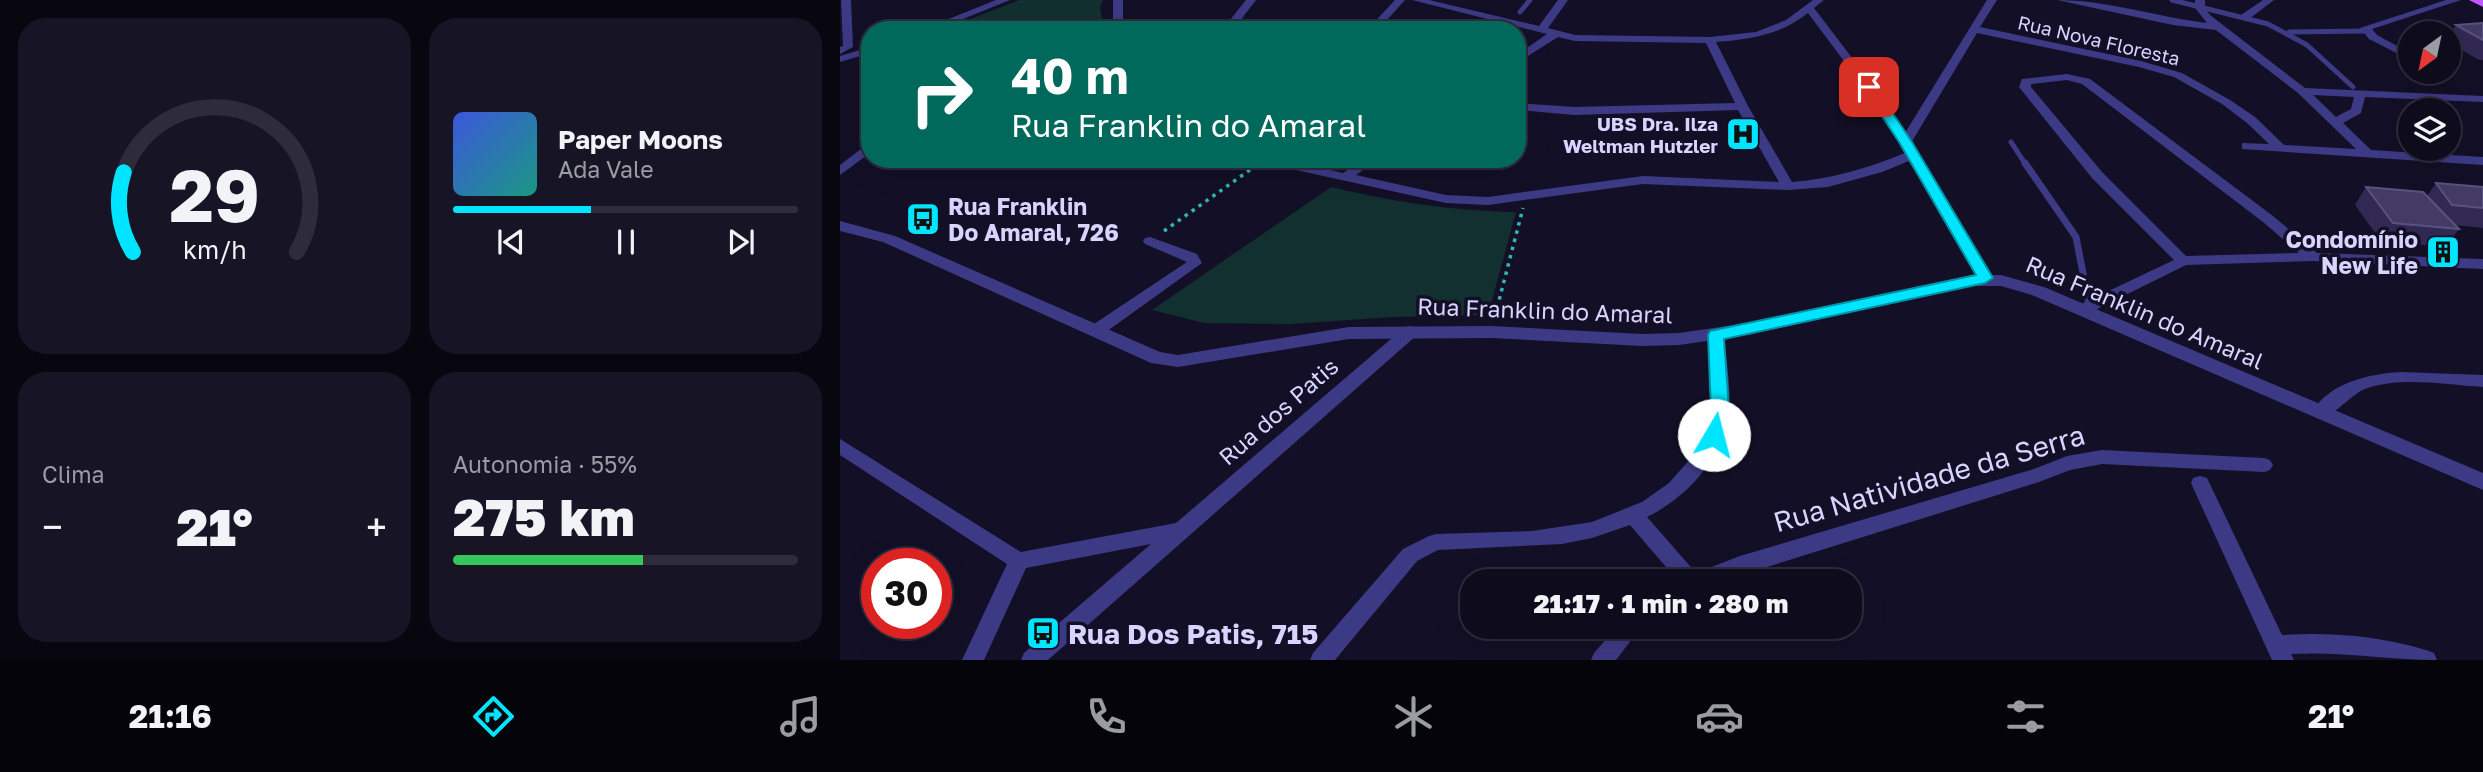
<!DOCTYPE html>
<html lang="pt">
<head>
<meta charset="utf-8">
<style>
	body { margin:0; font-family:"Golos Text",sans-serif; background:#171425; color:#f1f3f6; height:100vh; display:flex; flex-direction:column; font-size:26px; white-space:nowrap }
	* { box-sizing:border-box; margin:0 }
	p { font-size:23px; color:#9b9ba3 }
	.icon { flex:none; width:38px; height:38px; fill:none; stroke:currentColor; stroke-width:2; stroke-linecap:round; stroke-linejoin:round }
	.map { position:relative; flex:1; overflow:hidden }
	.sheet { display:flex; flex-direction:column; gap:18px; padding:18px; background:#08060f; width:840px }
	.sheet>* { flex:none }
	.hud { position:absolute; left:21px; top:21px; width:665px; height:147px; border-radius:28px; box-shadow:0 7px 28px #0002,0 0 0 2px #2e2b3b; background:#00695c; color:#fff; overflow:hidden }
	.needle { width:46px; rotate:213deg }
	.fabs { position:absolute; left:1558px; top:21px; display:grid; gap:14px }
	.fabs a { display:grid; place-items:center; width:63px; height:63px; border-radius:50%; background:#0e0b1c; box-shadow:0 7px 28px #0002,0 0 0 2px #2e2b3b; font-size:35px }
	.speed { position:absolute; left:21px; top:548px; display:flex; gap:14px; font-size:35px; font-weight:700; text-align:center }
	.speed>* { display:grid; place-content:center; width:91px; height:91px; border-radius:50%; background:#0e0b1c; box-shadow:0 7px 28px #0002,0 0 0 2px #2e2b3b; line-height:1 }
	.speed .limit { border:10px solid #d22; background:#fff; color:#111 }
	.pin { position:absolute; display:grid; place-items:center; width:60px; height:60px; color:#fff; margin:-30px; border-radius:14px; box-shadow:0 4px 10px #0006 }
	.me { position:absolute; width:77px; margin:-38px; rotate:8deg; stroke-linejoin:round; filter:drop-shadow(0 0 5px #0008) }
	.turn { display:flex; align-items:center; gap:24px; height:147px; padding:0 35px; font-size:32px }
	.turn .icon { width:91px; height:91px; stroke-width:2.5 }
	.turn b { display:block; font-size:49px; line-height:60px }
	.big { font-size:52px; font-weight:800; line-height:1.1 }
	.sheet .card { flex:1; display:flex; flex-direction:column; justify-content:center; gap:10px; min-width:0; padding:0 24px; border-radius:28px; background:#171425 }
	.sheet .dial { align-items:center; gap:0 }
	.dial svg { height:182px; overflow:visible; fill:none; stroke:#2e2b3b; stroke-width:7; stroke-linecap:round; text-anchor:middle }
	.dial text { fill:#f1f3f6; stroke:none }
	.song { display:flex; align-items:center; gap:21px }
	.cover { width:84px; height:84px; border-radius:10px; background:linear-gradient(135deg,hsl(230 70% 55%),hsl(170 70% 35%)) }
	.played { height:7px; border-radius:4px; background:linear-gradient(90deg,#00e5ff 40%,#2e2b3b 40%) }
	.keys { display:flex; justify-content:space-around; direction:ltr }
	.heat { display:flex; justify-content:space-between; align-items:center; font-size:38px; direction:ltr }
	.charge { height:10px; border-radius:5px; background:linear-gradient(90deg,#34c759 55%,#2e2b3b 0) }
	.sheet .tiles { flex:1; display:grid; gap:18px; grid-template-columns:repeat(2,1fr) }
	.trip { position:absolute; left:620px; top:569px; width:402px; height:70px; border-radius:28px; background:#0e0b1c; box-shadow:0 7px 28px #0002,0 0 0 2px #2e2b3b; font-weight:800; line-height:70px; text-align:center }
	.tabs { display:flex; height:112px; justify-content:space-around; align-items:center; background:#06040b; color:#9b9ba3 }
	.tabs .icon { width:49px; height:49px }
	.tabs .active { color:#00e5ff }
	.tabs b { font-size:32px; color:#f1f3f6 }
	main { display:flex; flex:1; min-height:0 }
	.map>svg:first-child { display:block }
	.green { fill:#12302f }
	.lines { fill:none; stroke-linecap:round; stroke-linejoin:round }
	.path { stroke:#2fb8b0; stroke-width:3.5; stroke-dasharray:3.5 5; stroke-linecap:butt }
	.service-far1 { stroke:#3d3a85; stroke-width:5 }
	.service { stroke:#3d3a85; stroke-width:7 }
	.minor { fill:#3d3a85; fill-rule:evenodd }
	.tertiary { fill:#3d3a85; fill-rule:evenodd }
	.primary { fill:#c25bff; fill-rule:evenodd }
	.wall { fill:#312854 }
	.building { fill:#433a66; stroke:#5a527e; stroke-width:2 }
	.route { fill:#00e5ff; stroke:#0095a6; stroke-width:2 }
	.labels { text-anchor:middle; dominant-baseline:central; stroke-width:7; stroke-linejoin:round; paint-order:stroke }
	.far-street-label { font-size:19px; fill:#d9d4ff; stroke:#130f26 }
	.far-poi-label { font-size:19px; font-weight:bold; fill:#d9d4ff; stroke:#130f26; text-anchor:end }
	.poi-label { font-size:23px; font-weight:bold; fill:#d9d4ff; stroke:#130f26; text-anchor:start }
	.street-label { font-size:23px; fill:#d9d4ff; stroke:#130f26 }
	.near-street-label { font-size:28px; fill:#d9d4ff; stroke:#130f26 }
	.near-poi-label { font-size:28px; font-weight:bold; fill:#d9d4ff; stroke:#130f26; text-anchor:start }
</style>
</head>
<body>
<main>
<section class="sheet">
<div class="tiles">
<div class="card dial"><svg viewBox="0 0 100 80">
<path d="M14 69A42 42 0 1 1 86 69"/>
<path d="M14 69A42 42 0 0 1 10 34" stroke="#00e5ff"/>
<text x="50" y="56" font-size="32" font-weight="700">29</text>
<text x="50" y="72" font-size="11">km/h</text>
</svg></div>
<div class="card">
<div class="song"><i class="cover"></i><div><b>Paper Moons</b><p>Ada Vale</p></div></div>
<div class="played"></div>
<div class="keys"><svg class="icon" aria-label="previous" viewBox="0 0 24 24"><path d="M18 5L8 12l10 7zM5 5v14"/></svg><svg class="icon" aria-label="pause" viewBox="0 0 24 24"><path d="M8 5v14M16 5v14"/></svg><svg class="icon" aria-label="next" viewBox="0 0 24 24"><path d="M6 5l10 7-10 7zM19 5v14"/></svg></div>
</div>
<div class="card"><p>Clima</p>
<div class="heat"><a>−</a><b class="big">21°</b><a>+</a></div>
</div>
<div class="card"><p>Autonomia · 55%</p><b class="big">275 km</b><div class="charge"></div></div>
</div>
</section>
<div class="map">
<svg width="1643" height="660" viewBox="0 0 1643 660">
	<rect width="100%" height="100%" fill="#130f26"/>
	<g class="green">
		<path d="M179,0H263L260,8L264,28L102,30Z"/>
		<path d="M491,187C554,202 611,211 676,212L648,315L553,317L450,324L364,323L312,310Z"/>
	</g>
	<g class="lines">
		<g class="path">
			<path d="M324,231L414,167"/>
			<path d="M655,316L683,208"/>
		</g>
		<g class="service-far1">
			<path d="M1332,0L1428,24L1467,45L1513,87"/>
			<path d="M680,12L690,0"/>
			<path d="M1449,32L1525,31"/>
			<path d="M1171,142L1186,165"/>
			<path d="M149,159L160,164L270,159"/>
		</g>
		<g class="service">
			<path d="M157,163H186"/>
			<path d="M1185,163L1236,237L1249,304"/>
		</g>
		<g class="minor">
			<path d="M1,0H11L13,47L0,54V47L3,46Z"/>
			<path d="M156,0H170L96,30H81Z"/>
			<rect x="273" y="0" width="10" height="30"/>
			<path d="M406,0H416L393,30H382Z"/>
			<path d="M555,0H565L538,30H527Z"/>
			<path d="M572,0H589L699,26L718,0H728L708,28L735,35L870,37L916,32L946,20L973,0H984L974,8L1048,105L1065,133L1147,0H1157L1140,27L1301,61L1342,73L1390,100L1415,117L1444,145L1516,149L1458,93L1376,30L1333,25L1217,0C1267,0 1317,17 1367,23L1355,8V0H1365V8L1370,15L1465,88L1643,96V102L1525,97L1521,113L1503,123L1531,150L1643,157V165L1402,149V143L1429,144L1407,123L1382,104L1334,77L1299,67L1137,33L1071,143L1152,278L1145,283L1138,278L1069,161L1042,172L988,187L948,190L803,184L648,205L606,203L420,162L418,159H442L503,173L523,159H538L516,175L606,195L648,197L803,176L939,182L898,110L734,115L677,110V103L734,107L895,103L866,43L735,41L718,37L677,63V55L707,34ZM968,13L1039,108L1065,153C1028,168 992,179 952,182L908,106L876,42C911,39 940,35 968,13ZM1473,95L1514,97L1511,109L1496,117Z"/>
			<path d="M1423,0H1434L1409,19H1401V15Z"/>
			<path d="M1606,0H1621L1532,29L1537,35L1570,53V60L1529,39L1520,28Z"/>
			<path d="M30,47V53L0,62V56Z"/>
			<path d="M1227,74L1250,79L1433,216L1477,253L1643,259V269L1473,261L1346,265L1247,314H1237L1234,310L1237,306L1334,260L1252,178L1179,87L1182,79ZM1227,80L1242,84L1423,222L1459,253L1346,256L1262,172L1191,87V84Z"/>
			<path d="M30,142V153L0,175V165Z"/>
			<path d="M310,237L357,254L362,263L263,334H251L249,330L251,326L347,262L305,244L303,241L305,238Z"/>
			<path d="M571,326L579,331L577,335L208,660H181L184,653L311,544L186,568L144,660H122L167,564L0,455V439L181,552L336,523L565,327Z"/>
			<path d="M876,330L884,335C886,360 891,385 889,410C884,457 848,497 807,517L856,573L900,556L1194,469L1227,456L1262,450L1424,458L1430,460L1433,465L1430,470L1424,472L1262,464L1230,470L1199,482L882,581H838L790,525L752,538L722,544L598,550L577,561L495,660H470L473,653L563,549L589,536L596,534L692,531L752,522L802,502L829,483L859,449L869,421L872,392L868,335Z"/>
			<path d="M1561,372L1643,375V387C1606,385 1561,376 1525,389C1509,395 1491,422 1475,417L1472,412C1490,382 1529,374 1561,372Z"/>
			<path d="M1360,476L1367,478L1442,635C1492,632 1538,636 1586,650L1594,653L1597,660C1548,660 1500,651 1451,654L1454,660H1432L1351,483L1353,478Z"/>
			<path d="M778,626H802L776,660H751L754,653Z"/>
		</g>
		<path class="tertiary" d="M0,221L55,236L320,352L338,355L509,327L651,326L802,334L839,333L908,323L1133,275H1161L1204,287L1643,473V490L1192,295L1161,286H1123L908,335L839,345L802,346L651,338L509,339L338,367L311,363L43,242L0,231Z"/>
		<path class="primary" d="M1629,0H1643V7Z"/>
	</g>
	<g class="wall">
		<path d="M1643,23V60H1639L1608,42V37L1616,25Z"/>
		<path d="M1596,183L1643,187V228L1615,225L1619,229L1605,247L1541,241L1515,205L1526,187L1587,196Z"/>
	</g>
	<g class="building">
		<path d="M1643,23V40L1616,25Z"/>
		<path d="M1596,183L1643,187V208L1612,205Z"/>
		<path d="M1526,187L1583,192L1619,229L1553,223Z"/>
	</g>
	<path class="route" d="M1029,83L1033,84L1072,142L1153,278L1145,283L884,339L889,410L881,440H868L865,435L871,410L868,335L870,331L1136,275L1059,142L1023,87Z"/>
	<defs>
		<g id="hospital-square" transform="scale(1.75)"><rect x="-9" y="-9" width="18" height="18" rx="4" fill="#00e5ff" stroke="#130f26"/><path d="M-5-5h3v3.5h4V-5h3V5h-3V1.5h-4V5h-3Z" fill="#111"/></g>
		<g id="bus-square" transform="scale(1.75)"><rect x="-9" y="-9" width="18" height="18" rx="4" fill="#00e5ff" stroke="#130f26"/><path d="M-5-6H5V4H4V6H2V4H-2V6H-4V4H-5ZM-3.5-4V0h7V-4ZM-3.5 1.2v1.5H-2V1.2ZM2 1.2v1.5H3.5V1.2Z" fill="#111"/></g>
		<g id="building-square" transform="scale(1.75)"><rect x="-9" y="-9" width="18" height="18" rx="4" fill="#00e5ff" stroke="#130f26"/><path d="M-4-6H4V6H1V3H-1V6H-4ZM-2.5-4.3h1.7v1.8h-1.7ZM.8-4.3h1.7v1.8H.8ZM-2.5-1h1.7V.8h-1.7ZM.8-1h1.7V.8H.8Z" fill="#111"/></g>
	</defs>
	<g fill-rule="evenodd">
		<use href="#hospital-square" x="903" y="134"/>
		<use href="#bus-square" x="83" y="219"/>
		<use href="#building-square" x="1603" y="252"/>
		<use href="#bus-square" x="203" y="633"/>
	</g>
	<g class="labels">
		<g class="far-street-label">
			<text transform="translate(1259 40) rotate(13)">Rua Nova Floresta</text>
		</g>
		<g class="far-poi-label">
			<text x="878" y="123">UBS Dra. Ilza<tspan x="878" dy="22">Weltman Hutzler</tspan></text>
		</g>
		<g class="poi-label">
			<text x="108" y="206">Rua Franklin<tspan x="108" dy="26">Do Amaral, 726</tspan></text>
			<text x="1578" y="239" text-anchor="end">Condomínio<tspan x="1578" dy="26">New Life</tspan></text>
		</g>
		<g class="street-label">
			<text transform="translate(705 310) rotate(2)">Rua Franklin do Amaral</text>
			<text transform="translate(1305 312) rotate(23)">Rua Franklin do Amaral</text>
			<text transform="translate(438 411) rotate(-41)">Rua dos Patis</text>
		</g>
		<g class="near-street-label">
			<text transform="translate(1089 478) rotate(-16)">Rua Natividade da Serra</text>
		</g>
		<g class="near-poi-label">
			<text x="228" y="633">Rua Dos Patis, 715</text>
		</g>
	</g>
</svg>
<div class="fabs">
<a><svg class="needle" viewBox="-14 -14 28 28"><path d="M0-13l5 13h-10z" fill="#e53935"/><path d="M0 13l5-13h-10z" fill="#9b9ba3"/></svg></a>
<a><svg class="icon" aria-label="layers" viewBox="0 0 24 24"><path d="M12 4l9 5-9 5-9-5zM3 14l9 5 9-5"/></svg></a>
</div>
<div class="speed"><div class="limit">30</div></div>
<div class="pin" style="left:1029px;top:87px;background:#d93025"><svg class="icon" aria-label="arrive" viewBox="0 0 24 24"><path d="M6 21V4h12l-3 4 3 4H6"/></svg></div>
<svg class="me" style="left:874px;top:435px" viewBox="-20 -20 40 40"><circle r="19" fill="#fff"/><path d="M0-13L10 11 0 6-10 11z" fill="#00e5ff"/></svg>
<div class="trip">21:17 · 1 min · 280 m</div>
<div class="hud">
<div class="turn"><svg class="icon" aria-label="right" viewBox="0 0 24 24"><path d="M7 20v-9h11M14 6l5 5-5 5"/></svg><div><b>40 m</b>Rua Franklin do Amaral</div></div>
</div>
</div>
</main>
<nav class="tabs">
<b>21:16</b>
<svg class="icon active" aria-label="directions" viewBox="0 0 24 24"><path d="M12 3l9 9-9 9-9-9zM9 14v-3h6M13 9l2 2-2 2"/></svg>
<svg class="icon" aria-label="music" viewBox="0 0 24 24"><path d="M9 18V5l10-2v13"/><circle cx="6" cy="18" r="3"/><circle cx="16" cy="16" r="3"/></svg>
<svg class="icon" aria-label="phone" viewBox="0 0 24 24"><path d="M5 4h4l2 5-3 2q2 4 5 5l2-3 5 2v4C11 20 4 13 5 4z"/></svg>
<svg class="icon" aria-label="climate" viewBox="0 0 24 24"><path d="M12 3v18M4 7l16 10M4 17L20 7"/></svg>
<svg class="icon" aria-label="car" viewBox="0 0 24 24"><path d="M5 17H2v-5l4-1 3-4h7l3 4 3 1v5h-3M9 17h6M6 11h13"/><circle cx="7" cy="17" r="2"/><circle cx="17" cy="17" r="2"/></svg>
<svg class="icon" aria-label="filters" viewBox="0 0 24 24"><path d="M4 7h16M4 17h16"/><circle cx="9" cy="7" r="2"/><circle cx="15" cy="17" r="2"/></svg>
<b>21°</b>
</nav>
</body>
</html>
